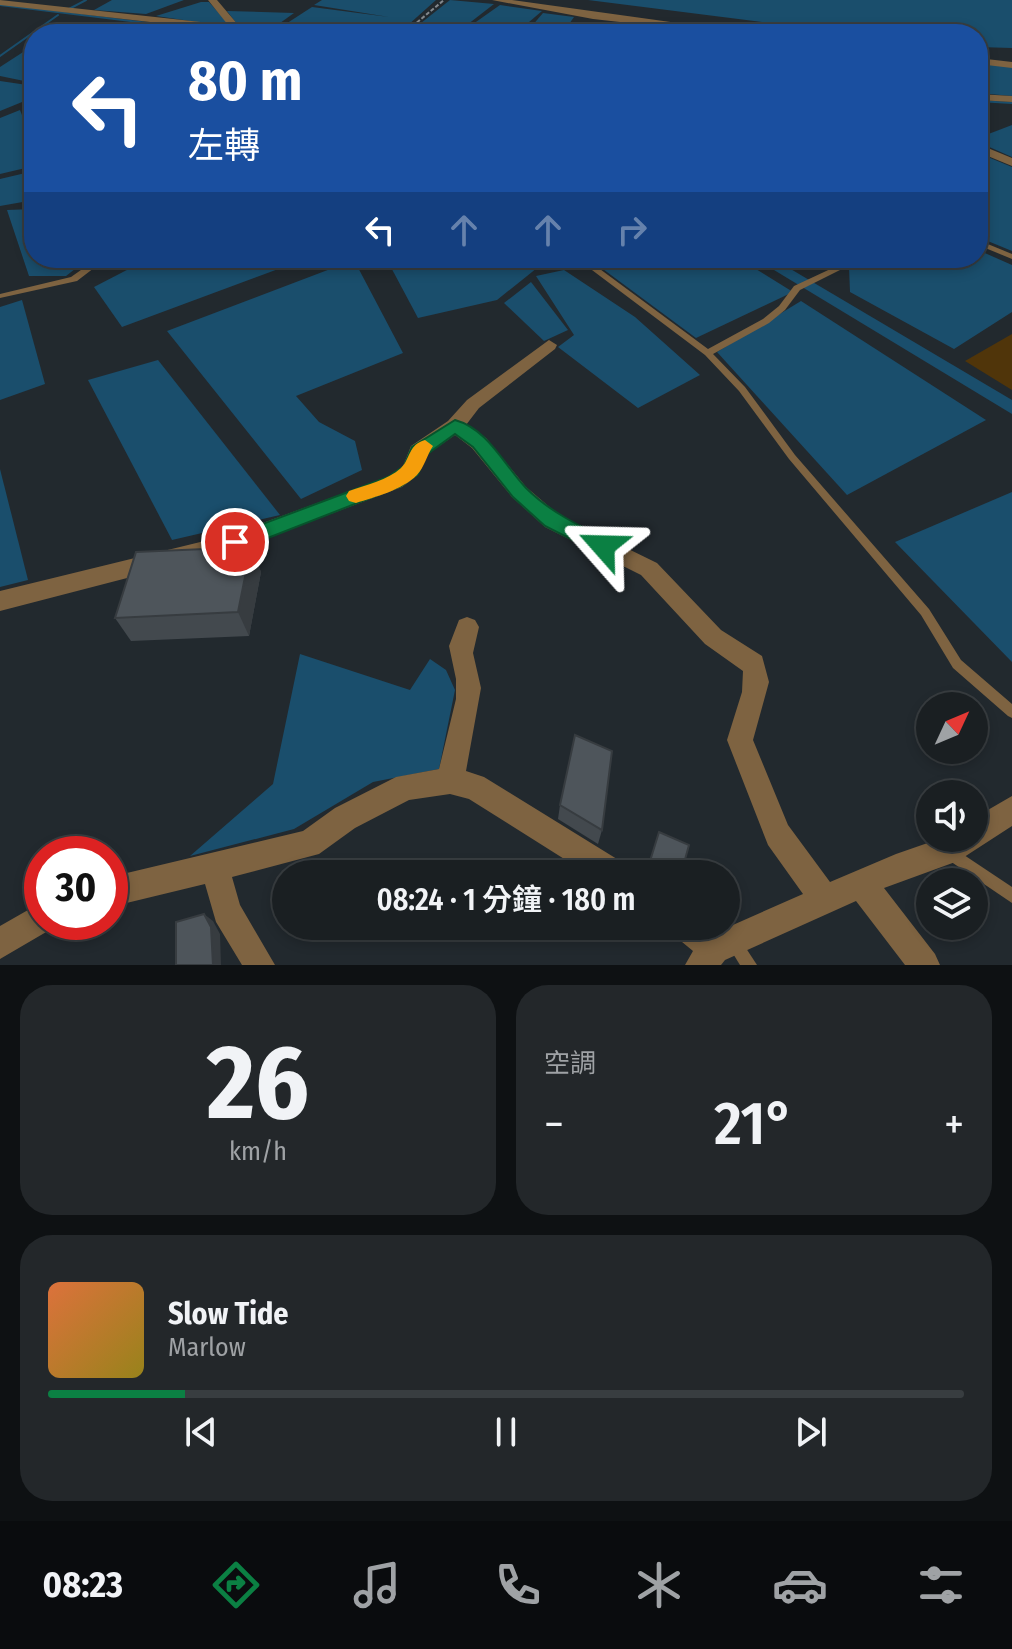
<!DOCTYPE html>
<html lang="zh-TW">
<head>
<meta charset="utf-8">
<style>
	body { margin:0; font-family:"Fira Sans Condensed","Noto Sans TC",sans-serif; background:#23272a; color:#f1f3f6; height:100vh; display:flex; flex-direction:column; font-size:30px; white-space:nowrap }
	* { box-sizing:border-box; margin:0 }
	p { font-size:26px; color:#9fa2a5 }
	.icon { flex:none; width:44px; height:44px; fill:none; stroke:currentColor; stroke-width:2; stroke-linecap:round; stroke-linejoin:round }
	.map { position:relative; height:965px; overflow:hidden }
	.side { display:flex; flex-direction:column; gap:20px; padding:20px; background:#0e1113; flex:1 }
	.side>* { flex:none }
	.guide { position:absolute; left:24px; top:24px; width:964px; height:244px; border-radius:32px; box-shadow:0 4px 12px #0003,0 0 0 2px #383d40; background:#1a4fa0; color:#fff; overflow:hidden }
	.needle { width:52px; rotate:46deg }
	.fabs { position:absolute; left:916px; top:692px; display:grid; gap:16px }
	.fabs a { display:grid; place-items:center; width:72px; height:72px; border-radius:50%; background:#1a1f22; box-shadow:0 4px 12px #0003,0 0 0 2px #383d40; font-size:40px }
	.speed { position:absolute; left:24px; top:836px; display:flex; gap:16px; font-size:40px; font-weight:700; text-align:center }
	.speed>* { display:grid; place-content:center; width:104px; height:104px; border-radius:50%; background:#1a1f22; box-shadow:0 4px 12px #0003,0 0 0 2px #383d40; line-height:1 }
	.speed .limit { border:12px solid #d22; background:#fff; color:#111 }
	.pin { position:absolute; display:grid; place-items:center; width:68px; height:68px; color:#fff; margin:-34px; border:4px solid #fff; border-radius:50%; box-shadow:0 2px 8px #0007 }
	.me { position:absolute; width:88px; margin:-44px; rotate:295deg; stroke-linejoin:round; filter:drop-shadow(0 0 6px #0008) }
	.turn { display:flex; align-items:center; gap:28px; height:168px; padding:0 32px; font-size:36px }
	.turn .icon { width:104px; height:104px; stroke-width:2.5 }
	.turn b { display:block; font-size:56px; line-height:68px }
	.lanes { display:flex; align-items:center; height:76px; padding:0 32px; background:#0003; justify-content:center; gap:40px; direction:ltr }
	.lanes .off { opacity:.35 }
	.big { font-size:60px; font-weight:600; line-height:1.1 }
	.side .tile { flex:1; display:flex; flex-direction:column; justify-content:center; gap:12px; min-width:0; padding:0 28px; border-radius:32px; background:#23272a }
	.side .dial { align-items:center; gap:0 }
	.dial b { font-size:104px; line-height:1 }
	.song { display:flex; align-items:center; gap:24px }
	.cover { width:96px; height:96px; border-radius:12px; background:linear-gradient(135deg,hsl(20 70% 55%),hsl(50 70% 35%)) }
	.played { height:8px; border-radius:4px; background:linear-gradient(90deg,#0b8043 15%,#383d40 15%) }
	.keys { display:flex; justify-content:space-around; direction:ltr }
	.heat { display:flex; justify-content:space-between; align-items:center; font-size:44px; direction:ltr }
	.side .tiles { flex:1; display:grid; gap:20px; grid-template-columns:1fr 1fr }
	.tile:last-child { grid-column:span 2 }
	.trip { position:absolute; left:272px; top:860px; width:468px; height:80px; border-radius:40px; background:#1a1f22; box-shadow:0 4px 12px #0003,0 0 0 2px #383d40; font-weight:600; line-height:80px; text-align:center }
	.tabs { display:flex; height:128px; justify-content:space-around; align-items:center; background:#0a0c0e; color:#9fa2a5 }
	.tabs .icon { width:56px; height:56px }
	.tabs .selected { color:#0b8043 }
	.tabs b { font-size:36px; color:#f1f3f6 }
	.map>svg:first-child { display:block }
	.green { fill:#50350a }
	.water { fill:#1a4e6c }
	.lines { fill:none; stroke-linecap:round; stroke-linejoin:round }
	.stream { stroke:#1a4e6c; stroke-width:2 }
	.canal { fill:#1a4e6c; fill-rule:evenodd }
	.path { stroke:#83888d; stroke-width:2; stroke-dasharray:4 2; stroke-linecap:butt }
	.lane { fill:#7e6341; fill-rule:evenodd }
	.street { fill:#7e6341; fill-rule:evenodd }
	.wall { fill:#43494e }
	.shaded-wall { fill:#373c40 }
	.building { fill:#4e555b; stroke:#373c40; stroke-width:2 }
	.route { fill:#0b8043; stroke:#07532c; stroke-width:2 }
	.slow { fill:#f59e0b }
</style>
</head>
<body>
<div class="map">
<svg width="1012" height="965" viewBox="0 0 1012 965">
	<rect width="100%" height="100%" fill="#22292e"/>
	<path class="green" d="M1012,334V390L965,361Z"/>
	<g class="water">
		<path d="M112,0H184L146,14L94,10Z"/>
		<path d="M322,0H436L398,34H314L278,29L312,7L389,17L314,5Z"/>
		<path d="M450,0L494,4L463,28L421,23Z"/>
		<path d="M588,0H1012V48L978,47V34H858Z"/>
		<path d="M201,2H209L231,27L156,16Z"/>
		<path d="M500,5L542,11L515,34L466,29Z"/>
		<path d="M227,11L294,13L269,31L240,28Z"/>
		<path d="M543,13L574,17L562,34H525Z"/>
		<path d="M68,23L136,29V34H50Z"/>
		<path d="M34,45V83L0,76V67Z"/>
		<path d="M978,63L1012,67V96L978,93Z"/>
		<path d="M0,81L34,86V111L27,100L0,111Z"/>
		<path d="M20,110L34,146V166L0,174V118Z"/>
		<path d="M1012,125V157L978,142V138Z"/>
		<path d="M978,153L1012,167V251L978,237Z"/>
		<path d="M34,171V200L0,206V179Z"/>
		<path d="M34,209V258H89L66,276H29L7,210Z"/>
		<path d="M978,250L1012,265V312L954,349L850,292L849,267L832,258H978Z"/>
		<path d="M150,258H308L122,327L94,287Z"/>
		<path d="M386,258H545L547,260L497,300L418,318Z"/>
		<path d="M588,258H738L793,292L696,338Z"/>
		<path d="M354,260L403,353L296,396L319,422L355,441L362,470L301,499L167,331Z"/>
		<path d="M564,270L635,317L700,375L638,408L558,347L574,335L536,276Z"/>
		<path d="M531,282L568,330L544,341L504,303Z"/>
		<path d="M22,300L45,384L0,400V307Z"/>
		<path d="M801,301L986,420L847,495L717,352Z"/>
		<path d="M158,360L280,515L172,540L88,380Z"/>
		<path d="M0,469L28,580L0,587Z"/>
		<path d="M1012,492V662L895,542Z"/>
		<path d="M300,654L410,690L430,659L446,670L455,690L439,769L373,782L294,829L190,856L273,784Z"/>
	</g>
	<g class="lines">
		<g class="stream">
			<path d="M0,5L237,34"/>
			<path d="M67,10L86,0"/>
			<path d="M0,56L58,15"/>
			<path d="M978,101L1012,103"/>
		</g>
		<path class="canal" d="M754,258H772L1012,400V414Z"/>
		<path class="path" d="M403,34L444,0"/>
		<g class="lane">
			<path d="M978,240L1012,254V259L978,245Z"/>
			<path d="M98,258H107L77,281L0,298V294L71,277Z"/>
			<path d="M576,258H585L708,349L763,319L779,306L794,286L854,258H864L800,290L785,310L769,323L713,354L745,387L795,455L929,609L961,660L1012,704V718L1008,716L953,668L921,615L789,459L739,391L705,355Z"/>
			<path d="M949,845L1012,887V903L944,857L942,852L944,847Z"/>
			<path d="M735,936L740,939L757,965H740L727,944L730,939Z"/>
		</g>
		<g class="street">
			<path d="M0,0L228,25L208,0H217L239,26L286,34H256L0,5Z"/>
			<path d="M492,0H512L757,34H727L593,19Z"/>
			<path d="M978,58L1012,62V68L978,64Z"/>
			<path d="M978,94L1012,96V102L978,100Z"/>
			<path d="M978,144L1012,158V166L978,152Z"/>
			<path d="M549,340L557,345L555,349L479,408L466,425L486,438L526,487L559,515L657,563L721,630L762,656L769,682L753,740L788,825L830,882L896,854L942,838H974V818L1012,796V826L958,861L884,888L935,954L940,965H905L856,901L725,960L721,965H685L693,951L676,937L672,926H710L717,932L803,894L768,845L727,740L742,692L743,671L705,644L641,575L545,527L512,497L472,448L455,435L426,455L418,475L402,487L235,550L0,611V591L233,534L388,477L403,466L411,446L448,421L467,400Z"/>
			<path d="M467,617L475,620L479,627L473,653L481,688L466,771L484,777L625,864L630,874H588L469,799L450,794L409,800L355,828L319,854L232,877L240,905L275,965H242L216,922L205,884L110,907V877L303,831L335,808L396,777L439,769L456,699V679L449,646L459,620Z"/>
			<path d="M42,902V922H55L53,928L0,959V926Z"/>
		</g>
	</g>
	<g class="wall">
		<path d="M251,547L261,572L249,636L131,641L115,618Z"/>
		<path d="M560,805L602,830L598,844L558,819Z"/>
	</g>
	<g class="shaded-wall">
		<path d="M251,547L261,572L249,636L238,612Z"/>
		<path d="M204,914L213,921L220,934L221,965H213Z"/>
	</g>
	<g class="building">
		<path d="M251,547L238,612L115,618L136,552Z"/>
		<path d="M575,735L612,751L602,830L560,805Z"/>
		<path d="M659,832L689,845L681,874H646Z"/>
		<path d="M204,914L211,927L213,965H176V922Z"/>
	</g>
	<path class="route" d="M455,420C488,429 504,465 526,488C550,512 579,526 610,540L613,546L610,552H596L545,526L513,497L473,447L455,434L426,455L418,474L401,486L242,548H228L225,542L228,537L388,477L404,466L412,447Z"/>
	<path class="slow" d="M425,440L433,446C427,455 424,468 417,475C402,490 375,497 356,503L349,501L346,496L349,491C366,485 388,480 401,468C411,458 408,445 425,440Z"/>
</svg>
<div class="fabs">
<a><svg class="needle" viewBox="-14 -14 28 28"><path d="M0-13l5 13h-10z" fill="#e53935"/><path d="M0 13l5-13h-10z" fill="#9fa2a5"/></svg></a>
<a><svg class="icon" aria-label="sound" viewBox="0 0 24 24"><path d="M4 9h4l5-4v14l-5-4H4zM17 9q2 3 0 6"/></svg></a>
<a><svg class="icon" aria-label="layers" viewBox="0 0 24 24"><path d="M12 4l9 5-9 5-9-5zM3 14l9 5 9-5"/></svg></a>
</div>
<div class="speed"><div class="limit">30</div></div>
<div class="pin" style="left:235px;top:542px;background:#d93025"><svg class="icon" aria-label="arrive" viewBox="0 0 24 24"><path d="M6 21V4h12l-3 4 3 4H6"/></svg></div>
<svg class="me" style="left:603px;top:546px" viewBox="-20 -20 40 40"><path d="M0-17L14 15 0 8-14 15z" fill="#0b8043" stroke="#fff" stroke-width="4"/></svg>
<div class="trip">08:24 · 1 分鐘 · 180 m</div>
<div class="guide">
<div class="turn"><svg class="icon" aria-label="left" viewBox="0 0 24 24"><path d="M17 20v-9H6M10 6l-5 5 5 5"/></svg><div><b>80 m</b>左轉</div></div>
<div class="lanes"><svg class="icon" aria-label="left" viewBox="0 0 24 24"><path d="M17 20v-9H6M10 6l-5 5 5 5"/></svg><svg class="icon off" aria-label="ahead" viewBox="0 0 24 24"><path d="M12 20V5M6 11l6-6 6 6"/></svg><svg class="icon off" aria-label="ahead" viewBox="0 0 24 24"><path d="M12 20V5M6 11l6-6 6 6"/></svg><svg class="icon off" aria-label="right" viewBox="0 0 24 24"><path d="M7 20v-9h11M14 6l5 5-5 5"/></svg></div>
</div>
</div>
<section class="side">
<div class="tiles">
<div class="tile dial"><b>26</b><p>km/h</p></div>
<div class="tile"><p>空調</p>
<div class="heat"><a>−</a><b class="big">21°</b><a>+</a></div>
</div>
<div class="tile">
<div class="song"><i class="cover"></i><div><b>Slow Tide</b><p>Marlow</p></div></div>
<div class="played"></div>
<div class="keys"><svg class="icon" aria-label="previous" viewBox="0 0 24 24"><path d="M18 5L8 12l10 7zM5 5v14"/></svg><svg class="icon" aria-label="pause" viewBox="0 0 24 24"><path d="M8 5v14M16 5v14"/></svg><svg class="icon" aria-label="next" viewBox="0 0 24 24"><path d="M6 5l10 7-10 7zM19 5v14"/></svg></div>
</div>
</div>
</section>
<nav class="tabs">
<b>08:23</b>
<svg class="icon selected" aria-label="directions" viewBox="0 0 24 24"><path d="M12 3l9 9-9 9-9-9zM9 14v-3h6M13 9l2 2-2 2"/></svg>
<svg class="icon" aria-label="music" viewBox="0 0 24 24"><path d="M9 18V5l10-2v13"/><circle cx="6" cy="18" r="3"/><circle cx="16" cy="16" r="3"/></svg>
<svg class="icon" aria-label="phone" viewBox="0 0 24 24"><path d="M5 4h4l2 5-3 2q2 4 5 5l2-3 5 2v4C11 20 4 13 5 4z"/></svg>
<svg class="icon" aria-label="climate" viewBox="0 0 24 24"><path d="M12 3v18M4 7l16 10M4 17L20 7"/></svg>
<svg class="icon" aria-label="car" viewBox="0 0 24 24"><path d="M5 17H2v-5l4-1 3-4h7l3 4 3 1v5h-3M9 17h6M6 11h13"/><circle cx="7" cy="17" r="2"/><circle cx="17" cy="17" r="2"/></svg>
<svg class="icon" aria-label="filters" viewBox="0 0 24 24"><path d="M4 7h16M4 17h16"/><circle cx="9" cy="7" r="2"/><circle cx="15" cy="17" r="2"/></svg>
</nav>
</body>
</html>
